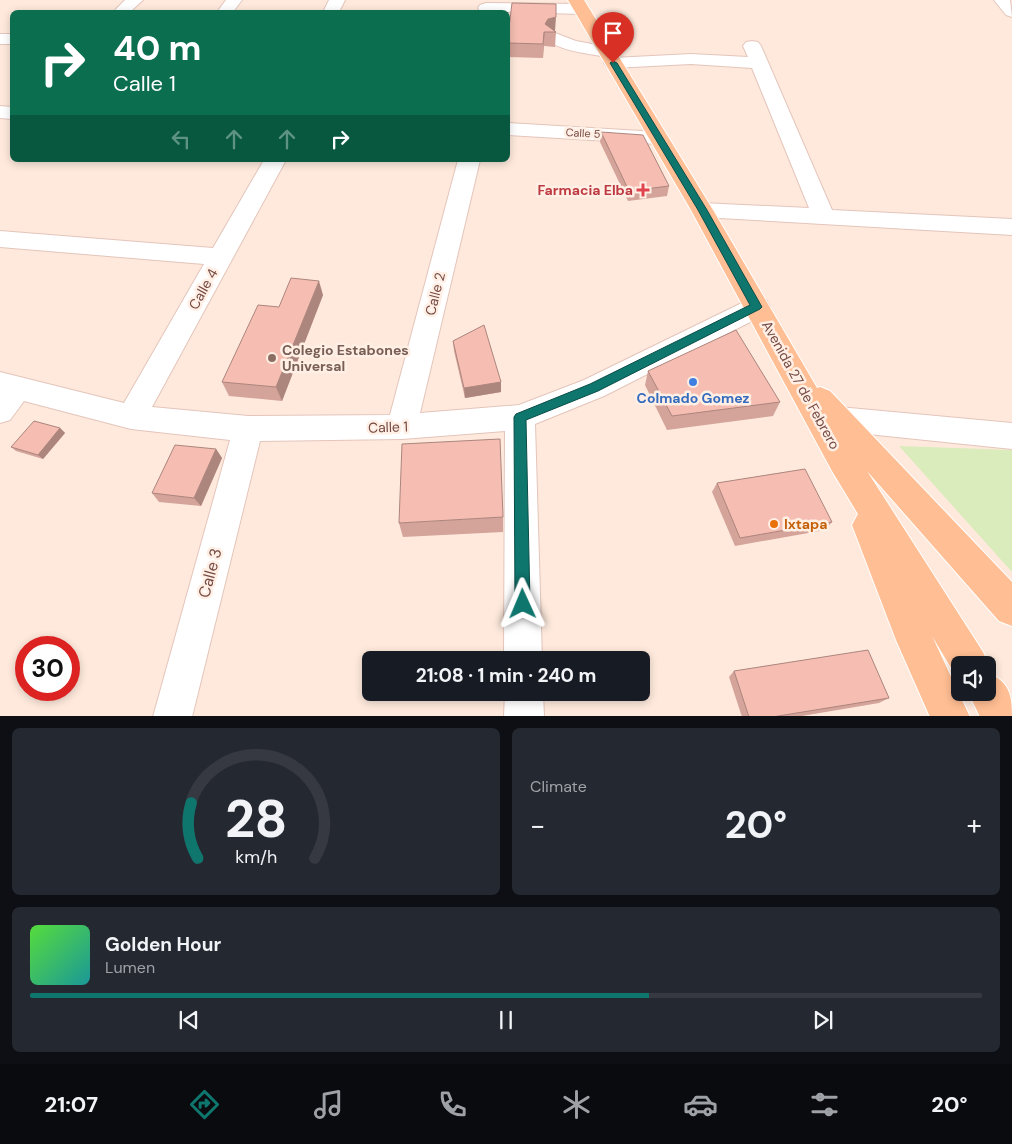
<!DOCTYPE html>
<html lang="en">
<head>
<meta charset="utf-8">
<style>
	body { margin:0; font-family:"DM Sans",sans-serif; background:#242831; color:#f1f3f6; height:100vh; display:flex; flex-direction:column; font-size:19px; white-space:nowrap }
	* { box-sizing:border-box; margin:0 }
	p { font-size:16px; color:#9ea1a6 }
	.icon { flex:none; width:28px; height:28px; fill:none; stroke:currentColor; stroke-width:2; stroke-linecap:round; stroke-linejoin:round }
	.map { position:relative; height:716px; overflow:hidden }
	.sheet { display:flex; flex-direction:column; gap:12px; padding:12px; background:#0d0f14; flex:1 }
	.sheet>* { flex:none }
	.guide { position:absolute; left:10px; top:10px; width:500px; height:152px; border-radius:8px; box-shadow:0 2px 8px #0003; background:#0b6e4f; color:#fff; overflow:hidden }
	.controls { position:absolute; left:951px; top:656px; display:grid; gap:10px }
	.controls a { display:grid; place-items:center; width:45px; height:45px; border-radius:8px; background:#171b24; box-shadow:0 2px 8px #0003; font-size:25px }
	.speed { position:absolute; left:15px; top:636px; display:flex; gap:10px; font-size:25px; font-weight:700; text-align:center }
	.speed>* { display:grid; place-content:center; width:65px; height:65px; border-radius:50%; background:#171b24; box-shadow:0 2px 8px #0003; line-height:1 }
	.speed .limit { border:8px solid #d22; background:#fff; color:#111 }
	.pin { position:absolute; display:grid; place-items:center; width:42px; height:42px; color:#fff; margin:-51px -21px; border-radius:50% 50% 50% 0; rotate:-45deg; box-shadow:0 0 5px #0007 }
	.pin .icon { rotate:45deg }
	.me { position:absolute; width:55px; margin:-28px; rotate:359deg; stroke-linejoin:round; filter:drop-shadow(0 0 4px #0008) }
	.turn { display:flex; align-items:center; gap:18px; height:105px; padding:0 20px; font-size:22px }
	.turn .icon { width:65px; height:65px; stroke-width:2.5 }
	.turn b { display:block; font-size:35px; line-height:42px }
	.lanes { display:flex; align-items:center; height:48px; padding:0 20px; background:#0003; justify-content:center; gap:25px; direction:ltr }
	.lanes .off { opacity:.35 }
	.big { font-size:38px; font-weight:700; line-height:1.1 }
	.sheet .tile { flex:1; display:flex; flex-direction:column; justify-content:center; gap:8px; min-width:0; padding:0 18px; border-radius:8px; background:#242831 }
	.sheet .dial { align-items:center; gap:0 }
	.dial svg { height:130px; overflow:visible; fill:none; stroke:#363941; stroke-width:7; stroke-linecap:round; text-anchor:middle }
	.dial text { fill:#f1f3f6; stroke:none }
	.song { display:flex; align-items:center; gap:15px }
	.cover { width:60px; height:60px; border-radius:8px; background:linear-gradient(135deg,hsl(110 70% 55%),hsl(180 70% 35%)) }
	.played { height:5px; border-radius:2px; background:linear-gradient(90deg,#0f766e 65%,#363941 65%) }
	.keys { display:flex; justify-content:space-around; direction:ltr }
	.heat { display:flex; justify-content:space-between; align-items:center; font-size:28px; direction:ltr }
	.sheet .tiles { flex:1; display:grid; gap:12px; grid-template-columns:1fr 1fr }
	.tile:last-child { grid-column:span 2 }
	.trip { position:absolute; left:362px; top:651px; width:288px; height:50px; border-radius:8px; background:#171b24; box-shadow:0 2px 8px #0003; font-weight:700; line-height:50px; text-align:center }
	.tabs { display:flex; height:80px; justify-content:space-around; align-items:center; background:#090b0e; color:#9ea1a6 }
	.tabs .icon { width:35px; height:35px }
	.tabs .on { color:#0f766e }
	.tabs b { font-size:22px; color:#f1f3f6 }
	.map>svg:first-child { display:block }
	.green { fill:#daecbb }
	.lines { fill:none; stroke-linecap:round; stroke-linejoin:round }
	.minor-casing { stroke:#e4c5bb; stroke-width:2 }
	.major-casing { stroke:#fff; stroke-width:2 }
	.minor { fill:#fff; fill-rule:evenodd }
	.major { fill:#ffbe93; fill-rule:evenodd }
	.wall { fill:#d4a399 }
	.shaded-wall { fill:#ac857d }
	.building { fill:#f6beb2; stroke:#ac857d }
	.route { fill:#0f766e; stroke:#0a4d48 }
	.health-dot { fill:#e0444e; stroke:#ffefe5; stroke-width:2 }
	.education-dot { fill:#8d6e63; stroke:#ffefe5; stroke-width:2 }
	.shop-dot { fill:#3f7fe0; stroke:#ffefe5; stroke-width:2 }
	.food-dot { fill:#e8710a; stroke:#ffefe5; stroke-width:2 }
	.labels { text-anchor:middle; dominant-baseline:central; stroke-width:5; stroke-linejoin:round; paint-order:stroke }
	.far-street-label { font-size:11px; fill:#754a44; stroke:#ffefe5 }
	.health-label { font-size:14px; font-weight:bold; fill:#be3a42; stroke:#ffefe5; text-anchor:end }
	.street-label { font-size:14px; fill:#754a44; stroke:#ffefe5 }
	.education-label { font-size:14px; font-weight:bold; fill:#785e54; stroke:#ffefe5; text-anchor:start }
	.shop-label { font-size:14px; font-weight:bold; fill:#366cbe; stroke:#ffefe5 }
	.food-label { font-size:14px; font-weight:bold; fill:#c56008; stroke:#ffefe5; text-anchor:start }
	.near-street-label { font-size:16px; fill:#754a44; stroke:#ffefe5 }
</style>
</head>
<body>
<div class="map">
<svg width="1012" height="717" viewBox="0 0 1012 717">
	<rect width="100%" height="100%" fill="#fee9dc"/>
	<path class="green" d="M899,446L1012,450V572Z"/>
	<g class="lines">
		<g class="minor-casing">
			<g id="minor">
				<path d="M125,0H143L130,12H113Z"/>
				<path d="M226,0H242L233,12H217Z"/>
				<path d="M329,0H345L339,12H323Z"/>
				<path d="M994,0H1010L1012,17L1006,15Z"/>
				<path d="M486,3L581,4L587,6L589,9L587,12L581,14L480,11L478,8L480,5Z"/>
				<path d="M555,33L576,41L613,48L616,52L613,56L607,57C592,54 556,51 546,38L549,34Z"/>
				<rect x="0" y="34" width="12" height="10"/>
				<path d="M752,41L758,42L761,46L832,210L1012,219V235L702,217L694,215L691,210L694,205L702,203L809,208L752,68L691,64L613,68L607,67L604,63L607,59L613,58L691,54L748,57L743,46L746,42Z"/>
				<path d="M0,106L12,107V119L0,118Z"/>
				<path d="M508,123L658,132L665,134L668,138L665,142L658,144L508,135Z"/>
				<path d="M264,160H286L152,407L248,416L390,415L458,160H480L420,413L519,405L584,380L748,300L757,298L766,300L770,307L766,314L604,396L535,424L542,660H504L505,431L402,439L260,441L192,717H153L230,440L131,429L24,401L10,420L0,423V372L124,403L204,264L0,247V231L213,248Z"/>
				<path d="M839,407L1012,423V449L839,431L829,428L824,419L829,410Z"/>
				<path d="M505,692H543L544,717H504Z"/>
			</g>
		</g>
		<g class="major-casing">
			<g id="major">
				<path d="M568,0H584L713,210L817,388L820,387L830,391L1012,582V626L999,621L867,471L983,652L989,665L988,668V665H960V680L957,678L932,636L970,717H930L896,640L852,525L858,514L832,471L691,210Z"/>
				<path d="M988,673C1009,682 1012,694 1012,717H980L968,692H988Z"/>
			</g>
		</g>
		<use href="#minor" class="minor"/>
		<use href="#major" class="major"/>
	</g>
	<g class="wall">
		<path d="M554,31L556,32L555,47L544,46L543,58L508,57V36L555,31Z"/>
		<path d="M601,132L669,186L667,196L628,201L600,142Z"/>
		<path d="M323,295L282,401L229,396L222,382L279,307Z"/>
		<path d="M453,341L501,382V392L465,398L454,351Z"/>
		<path d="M648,371L780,402L773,416L667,430L645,385Z"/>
		<path d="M60,428L65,433L43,459L16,451L11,447Z"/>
		<path d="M216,449L222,458L201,506L159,502L152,493Z"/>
		<path d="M717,483L832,522L825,530L735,546L712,492Z"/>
		<path d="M503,517V532L403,537L399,523Z"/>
		<path d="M734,671L889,698L879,703L796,717H742L729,677Z"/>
	</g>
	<g class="shaded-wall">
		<path d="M556,17L555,31L544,32L543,58L545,24L548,19Z"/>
		<path d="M319,281L323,295L282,401L276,387Z"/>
		<path d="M501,382V392L465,398L464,388Z"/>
		<path d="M60,428L65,433L43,459L38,455Z"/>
		<path d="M216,449L222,458L201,506L194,498Z"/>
	</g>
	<g class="building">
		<path d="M512,3L556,4V17L548,19L545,24L556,32H544L543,44L508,43V36Z"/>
		<path d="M601,132L643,135L669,186L629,191Z"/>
		<path d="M291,278L319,281L276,387L222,382L258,305L279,307Z"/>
		<path d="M484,325L501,382L464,388L453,341Z"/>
		<path d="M736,330L780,402L672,416L648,371Z"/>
		<path d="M34,421L60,428L38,455L11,447Z"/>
		<path d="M500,439L503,517L399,523L402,444Z"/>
		<path d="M175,445L216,449L194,498L152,493Z"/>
		<path d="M805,469L832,522L740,538L717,483Z"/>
		<path d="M868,650L889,698L772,717H749L734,671Z"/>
	</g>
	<path class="route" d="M613,61L617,63L707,210L762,307L760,309L598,391L526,420L530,604L528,609L523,611L517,609L515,604L514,417L516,414L590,384L750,305L698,210L610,63Z"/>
	<path class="health-dot" d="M640.5 182.5h5v5h5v5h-5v5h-5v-5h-5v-5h5z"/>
	<circle class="education-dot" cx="272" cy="358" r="5"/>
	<circle class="shop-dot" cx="693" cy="382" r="5"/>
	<circle class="food-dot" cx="774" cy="524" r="5"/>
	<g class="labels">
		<g class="far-street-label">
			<text transform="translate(583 133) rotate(3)">Calle 5</text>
		</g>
		<g class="health-label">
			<text x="633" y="190">Farmacia Elba</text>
		</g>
		<g class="street-label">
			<text transform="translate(203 289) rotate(-61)">Calle 4</text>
			<text transform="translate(435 294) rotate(-76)">Calle 2</text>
			<text transform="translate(801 385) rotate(61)">Avenida 27 de Febrero</text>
			<text transform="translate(388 427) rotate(-2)">Calle 1</text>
		</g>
		<g class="education-label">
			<text x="282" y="350">Colegio Estabones<tspan x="282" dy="16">Universal</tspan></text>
		</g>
		<g class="shop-label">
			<text x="693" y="398">Colmado Gomez</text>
		</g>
		<g class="food-label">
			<text x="784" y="524">Ixtapa</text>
		</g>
		<g class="near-street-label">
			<text transform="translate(210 573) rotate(-75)">Calle 3</text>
		</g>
	</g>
</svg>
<div class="controls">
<a><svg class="icon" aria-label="sound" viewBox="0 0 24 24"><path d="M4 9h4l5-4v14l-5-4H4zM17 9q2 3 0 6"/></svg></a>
</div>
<div class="speed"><div class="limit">30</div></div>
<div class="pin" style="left:613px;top:63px;background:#d93025"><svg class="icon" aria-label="arrive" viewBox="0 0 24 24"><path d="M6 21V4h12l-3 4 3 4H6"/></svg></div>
<svg class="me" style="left:523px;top:604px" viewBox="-20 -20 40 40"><path d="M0-17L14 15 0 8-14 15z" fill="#0f766e" stroke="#fff" stroke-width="4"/></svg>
<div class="trip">21:08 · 1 min · 240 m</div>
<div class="guide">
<div class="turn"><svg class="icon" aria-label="right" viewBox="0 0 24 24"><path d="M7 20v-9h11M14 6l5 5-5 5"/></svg><div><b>40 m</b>Calle 1</div></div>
<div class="lanes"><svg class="icon off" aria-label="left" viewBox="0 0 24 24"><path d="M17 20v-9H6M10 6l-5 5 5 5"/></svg><svg class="icon off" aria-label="ahead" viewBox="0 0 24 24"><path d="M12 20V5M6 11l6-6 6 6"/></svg><svg class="icon off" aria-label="ahead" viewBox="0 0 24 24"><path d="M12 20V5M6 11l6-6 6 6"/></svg><svg class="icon" aria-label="right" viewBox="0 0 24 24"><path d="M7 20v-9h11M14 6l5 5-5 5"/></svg></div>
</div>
</div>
<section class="sheet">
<div class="tiles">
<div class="tile dial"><svg viewBox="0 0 100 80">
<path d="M14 69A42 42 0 1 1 86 69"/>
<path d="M14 69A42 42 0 0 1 10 35" stroke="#0f766e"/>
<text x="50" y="56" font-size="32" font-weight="700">28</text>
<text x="50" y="72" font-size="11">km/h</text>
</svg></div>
<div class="tile"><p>Climate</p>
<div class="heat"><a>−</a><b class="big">20°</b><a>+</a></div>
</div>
<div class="tile">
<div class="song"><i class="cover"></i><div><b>Golden Hour</b><p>Lumen</p></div></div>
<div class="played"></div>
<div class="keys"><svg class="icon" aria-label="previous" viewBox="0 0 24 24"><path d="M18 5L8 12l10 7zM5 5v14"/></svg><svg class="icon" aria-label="pause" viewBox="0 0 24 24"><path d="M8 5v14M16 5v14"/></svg><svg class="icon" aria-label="next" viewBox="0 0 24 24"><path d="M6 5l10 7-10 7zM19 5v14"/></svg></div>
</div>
</div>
</section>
<nav class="tabs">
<b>21:07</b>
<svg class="icon on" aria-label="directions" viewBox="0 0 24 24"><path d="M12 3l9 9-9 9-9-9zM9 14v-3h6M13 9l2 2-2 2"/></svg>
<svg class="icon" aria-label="music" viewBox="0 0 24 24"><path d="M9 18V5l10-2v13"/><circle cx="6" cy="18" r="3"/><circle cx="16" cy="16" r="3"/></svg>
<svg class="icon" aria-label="phone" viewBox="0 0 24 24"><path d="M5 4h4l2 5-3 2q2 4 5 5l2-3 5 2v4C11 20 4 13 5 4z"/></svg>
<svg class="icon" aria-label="climate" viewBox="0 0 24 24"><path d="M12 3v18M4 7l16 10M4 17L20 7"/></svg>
<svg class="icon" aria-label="car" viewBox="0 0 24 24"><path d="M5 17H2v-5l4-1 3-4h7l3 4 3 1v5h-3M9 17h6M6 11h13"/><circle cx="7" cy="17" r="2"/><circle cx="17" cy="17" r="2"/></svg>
<svg class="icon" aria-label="filters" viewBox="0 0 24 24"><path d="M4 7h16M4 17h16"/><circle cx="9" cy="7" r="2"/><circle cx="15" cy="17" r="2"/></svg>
<b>20°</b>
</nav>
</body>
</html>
